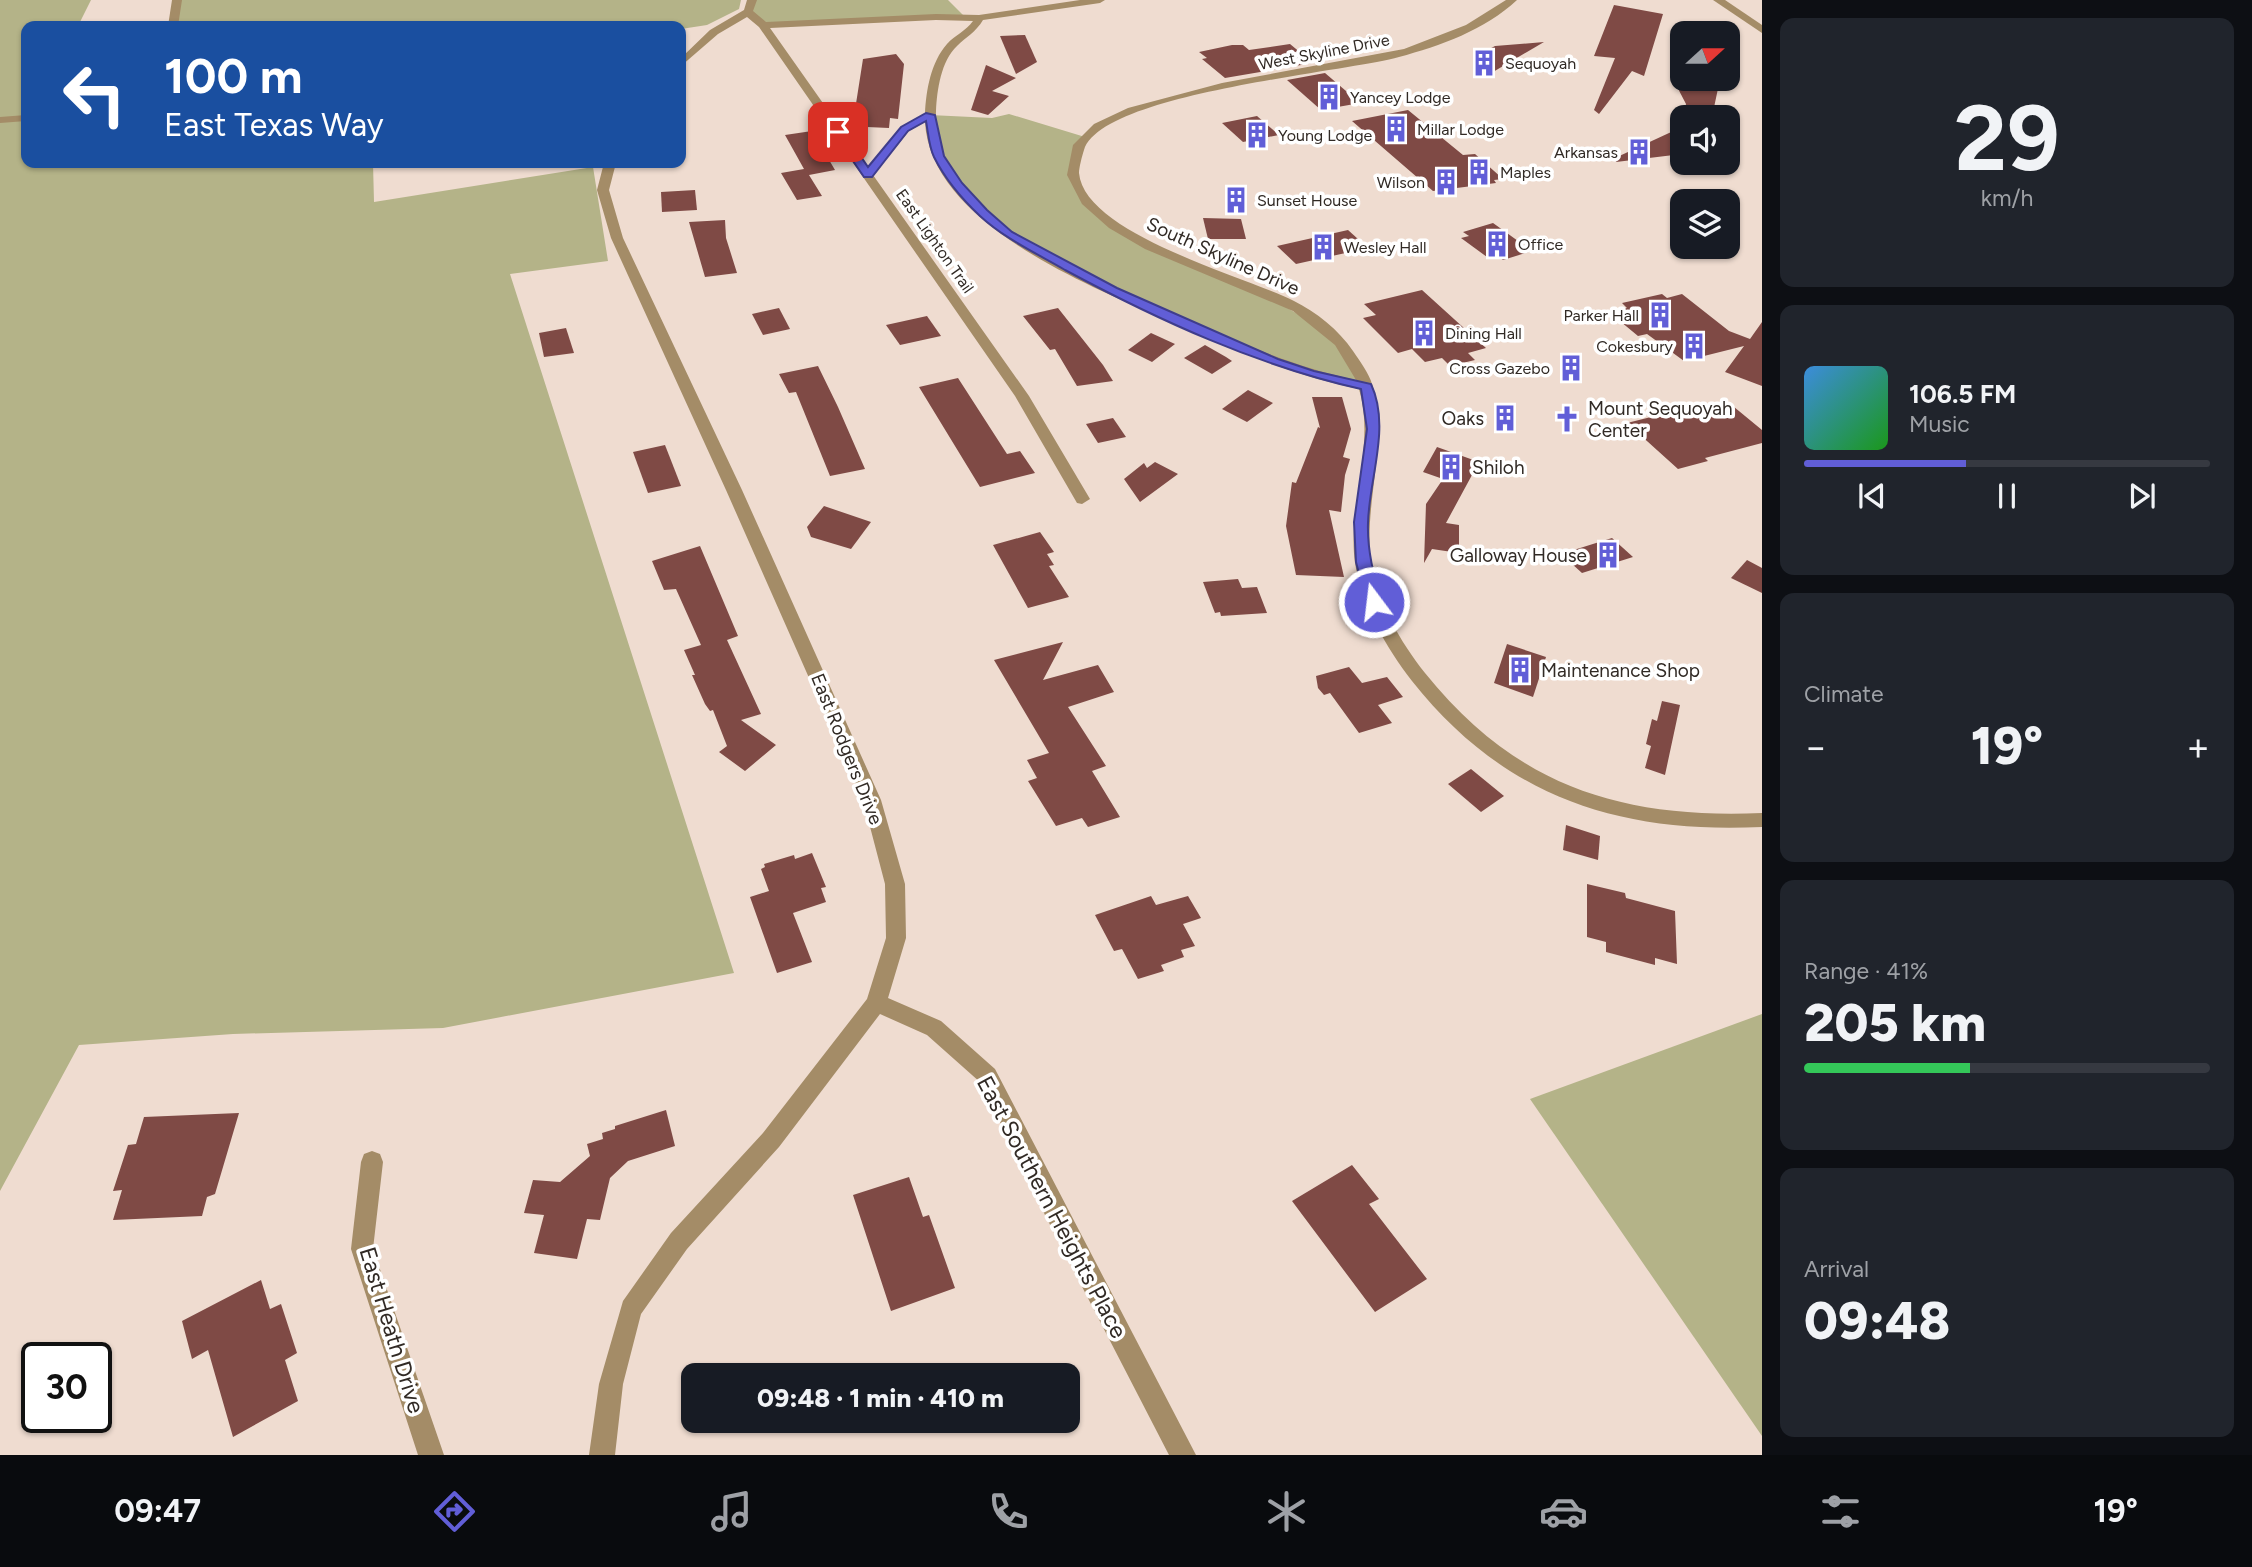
<!DOCTYPE html>
<html lang="en">
<head>
<meta charset="utf-8">
<style>
	body { margin:0; font-family:Figtree,sans-serif; background:#20242c; color:#f1f3f6; height:100vh; display:flex; flex-direction:column; font-size:26px; white-space:nowrap }
	* { box-sizing:border-box; margin:0 }
	p { font-size:23px; color:#9ea1a6 }
	.icon { flex:none; width:38px; height:38px; fill:none; stroke:currentColor; stroke-width:2; stroke-linecap:round; stroke-linejoin:round }
	.map { position:relative; flex:1; overflow:hidden }
	.panel { display:flex; flex-direction:column; gap:18px; padding:18px; background:#0d0f14; width:490px }
	.panel>* { flex:none }
	.banner { position:absolute; left:21px; top:21px; width:665px; height:147px; border-radius:14px; box-shadow:0 2px 5px #0004; background:#1a4fa0; color:#fff; overflow:hidden }
	.needle { width:46px; rotate:69deg }
	.controls { position:absolute; left:1670px; top:21px; display:grid; gap:14px }
	.controls a { display:grid; place-items:center; width:70px; height:70px; border-radius:14px; background:#171b24; box-shadow:0 2px 5px #0004; font-size:35px }
	.speed { position:absolute; left:21px; top:1342px; display:flex; gap:14px; font-size:35px; font-weight:700; text-align:center }
	.speed>* { display:grid; place-content:center; width:91px; height:91px; border-radius:50%; background:#171b24; box-shadow:0 2px 5px #0004; line-height:1 }
	.speed .limit { border:4px solid #111; border-radius:10px; background:#fff; color:#111 }
	.pin { position:absolute; display:grid; place-items:center; width:60px; height:60px; color:#fff; margin:-30px; border-radius:14px; box-shadow:0 4px 10px #0006 }
	.me { position:absolute; width:77px; margin:-38px; rotate:345deg; stroke-linejoin:round; filter:drop-shadow(0 0 5px #0008) }
	.turn { display:flex; align-items:center; gap:24px; height:147px; padding:0 28px; font-size:32px }
	.turn .icon { width:91px; height:91px; stroke-width:2.5 }
	.turn b { display:block; font-size:49px; line-height:60px }
	.big { font-size:52px; font-weight:800; line-height:1.1 }
	.panel .widget { flex:1; display:flex; flex-direction:column; justify-content:center; gap:10px; min-width:0; padding:0 24px; border-radius:14px; background:#20242c }
	.panel .dial { align-items:center; gap:0 }
	.dial b { font-size:91px; line-height:1 }
	.song { display:flex; align-items:center; gap:21px }
	.cover { width:84px; height:84px; border-radius:10px; background:linear-gradient(135deg,hsl(210 70% 55%),hsl(120 70% 35%)) }
	.played { height:7px; border-radius:4px; background:linear-gradient(90deg,#615ed7 40%,#363941 40%) }
	.keys { display:flex; justify-content:space-around; direction:ltr }
	.heat { display:flex; justify-content:space-between; align-items:center; font-size:38px; direction:ltr }
	.charge { height:10px; border-radius:5px; background:linear-gradient(90deg,#34c759 41%,#363941 0) }
	.trip { position:absolute; left:681px; top:1363px; width:399px; height:70px; border-radius:14px; background:#171b24; box-shadow:0 2px 5px #0004; font-weight:800; line-height:70px; text-align:center }
	.tab-bar { display:flex; height:112px; justify-content:space-around; align-items:center; background:#090b0e; color:#9ea1a6 }
	.tab-bar .icon { width:49px; height:49px }
	.tab-bar .current { color:#615ed7 }
	.tab-bar b { font-size:32px; color:#f1f3f6 }
	main { display:flex; flex:1; min-height:0 }
	.map>svg:first-child { display:block }
	.green { fill:#b4b388 }
	.building { fill:#7f4a45 }
	.lines { fill:none; stroke-linecap:round; stroke-linejoin:round }
	.minor { fill:#a48c67; fill-rule:evenodd }
	.route { fill:#615ed7; stroke:#3f3d8c; stroke-width:2 }
	.labels { text-anchor:middle; dominant-baseline:central; stroke-width:7; stroke-linejoin:round; paint-order:stroke }
	.far-street-label { font-size:16px; fill:#312a25; stroke:#fff }
	.far-poi-label { font-size:16px; fill:#312a25; stroke:#fff; text-anchor:start }
	.street-label { font-size:19px; fill:#312a25; stroke:#fff }
	.poi-label { font-size:19px; fill:#312a25; stroke:#fff; text-anchor:start }
	.near-street-label { font-size:23px; fill:#312a25; stroke:#fff }
</style>
</head>
<body>
<main>
<div class="map">
<svg width="1762" height="1455" viewBox="0 0 1762 1455">
	<rect width="100%" height="100%" fill="#efdcd0"/>
	<g class="green">
		<path d="M0,0H91L78,26H26V163H373L374,202L593,167L608,261L510,274L734,973L443,1028L233,1034L79,1045L0,1191Z"/>
		<path d="M177,0H741L739,9L707,25L681,29V26H173Z"/>
		<path d="M752,0H948L965,17L763,25L748,12Z"/>
		<path d="M1009,114L1085,137L1075,184L1124,234L1258,290L1332,335L1367,387L1304,372L1113,291L1036,251L983,213L938,156L930,115L992,118Z"/>
		<path d="M1762,1014V1436L1530,1099Z"/>
	</g>
	<g class="building">
		<path d="M1614,5L1663,14L1644,76L1632,71L1599,114L1594,110L1615,58L1594,56Z"/>
		<path d="M1025,35L1037,62L1016,74L1000,36Z"/>
		<path d="M1544,42L1493,72L1478,68V55L1495,46Z"/>
		<path d="M1290,44L1313,63L1225,78L1202,59L1207,58L1199,52L1232,45H1243L1249,50Z"/>
		<path d="M896,54L904,64L898,119L890,118L889,128L867,127L868,119H861L862,110H855L863,59Z"/>
		<path d="M986,65L1016,78L992,91L1009,96L988,115L971,110Z"/>
		<path d="M1325,73L1360,103L1321,110L1287,80Z"/>
		<path d="M1673,79H1720L1712,117H1683L1686,104Z"/>
		<path d="M1408,110L1463,155L1475,154L1503,179L1494,180L1496,183L1433,191L1352,121Z"/>
		<path d="M1257,116L1279,135L1243,142L1222,123Z"/>
		<path d="M1682,127V154L1616,162L1615,158Z"/>
		<path d="M812,131L835,170L809,175L822,196L797,200L781,173L804,169L785,135Z"/>
		<path d="M695,190L697,210L662,212L661,192Z"/>
		<path d="M1203,218L1241,219L1246,239H1208Z"/>
		<path d="M725,220L726,238L737,273L705,277L689,222Z"/>
		<path d="M1493,223L1500,228L1532,251L1503,260L1496,255L1487,257L1461,238L1469,236L1463,232Z"/>
		<path d="M1348,230L1368,248L1296,264L1277,246Z"/>
		<path d="M1422,290L1486,348L1468,353L1475,360L1450,366L1442,358L1425,362L1412,349L1398,353L1363,318L1376,315L1364,304Z"/>
		<path d="M1662,294L1667,298L1682,294L1729,331L1750,339L1762,322V386L1725,372L1744,346L1684,361L1647,334L1638,336L1609,312L1627,308L1622,303Z"/>
		<path d="M779,308L790,329L763,335L752,314Z"/>
		<path d="M1058,308L1103,365L1113,381L1077,386L1055,349L1050,350L1023,316Z"/>
		<path d="M927,316L941,336L900,345L886,325Z"/>
		<path d="M566,328L574,353L544,357L539,333Z"/>
		<path d="M1151,333L1175,344L1152,362L1128,350Z"/>
		<path d="M1205,345L1226,357L1232,361L1212,374L1184,358Z"/>
		<path d="M818,366L838,407L865,469L830,476L796,392L789,393L779,374Z"/>
		<path d="M958,378L1007,454L1020,451L1035,473L980,487L919,387Z"/>
		<path d="M1248,390L1273,403L1247,422L1222,409Z"/>
		<path d="M1312,397H1342L1351,429L1343,457L1350,459L1345,475L1341,512L1329,510L1344,577L1296,575L1286,526L1292,482L1296,483L1318,427L1320,428Z"/>
		<path d="M1728,402L1762,430V443L1705,458L1708,461L1678,469L1627,423L1659,415L1662,418Z"/>
		<path d="M1113,418L1126,437L1098,443L1086,424Z"/>
		<path d="M665,445L681,486L648,493L633,452Z"/>
		<path d="M1437,447L1479,462L1446,523L1459,525V553L1432,549L1424,563L1426,504L1443,479L1423,472Z"/>
		<path d="M1155,462L1178,474L1140,502L1124,479L1144,463L1147,468Z"/>
		<path d="M824,506L871,522L851,549L811,537L807,527Z"/>
		<path d="M1040,532L1054,552L1047,554L1054,565L1049,566L1069,597L1028,608L993,545Z"/>
		<path d="M1612,538L1633,557L1582,573L1561,554Z"/>
		<path d="M700,546L738,636L727,640L761,714L741,720L776,745L745,771L719,752L727,746L713,710L710,711L705,704L692,675H695L684,650L701,645L676,589L664,590L652,561Z"/>
		<path d="M1747,560L1762,568V593L1731,578Z"/>
		<path d="M1238,579L1242,588L1257,587L1267,613L1221,616L1220,612L1215,613L1203,582Z"/>
		<path d="M1063,642L1043,680L1098,665L1114,692L1068,707L1106,766L1092,771L1120,817L1088,827L1082,818L1056,826L1028,781L1037,778L1027,760L1049,753L994,660Z"/>
		<path d="M1507,644L1546,657L1533,697L1494,683Z"/>
		<path d="M1349,667L1362,683L1387,677L1403,697L1378,705L1392,723L1359,733L1330,693L1324,695L1318,688L1316,676Z"/>
		<path d="M1662,701L1680,705L1665,775L1645,768L1651,746L1646,744L1652,719L1657,721Z"/>
		<path d="M1471,769L1504,796L1481,812L1448,784Z"/>
		<path d="M1566,825L1600,836L1598,860L1563,850Z"/>
		<path d="M812,853L826,887L821,888L826,902L793,913L812,962L777,973L750,897L769,891L761,869L765,867L764,864L794,855L795,859Z"/>
		<path d="M1587,884L1625,893L1626,898L1675,911L1677,964L1655,958V965L1606,952V942L1587,937Z"/>
		<path d="M1151,896L1156,905L1188,896L1201,918L1183,924L1195,946L1181,950L1184,957L1161,965L1164,971L1138,979L1122,949L1114,951L1095,915Z"/>
		<path d="M666,1110L675,1146L628,1161L610,1178L600,1220L587,1219L577,1259L534,1253L544,1215L524,1213L533,1180L560,1182L590,1156L587,1144L603,1139L602,1133L615,1129V1126Z"/>
		<path d="M239,1113L215,1194L207,1197L202,1216L113,1220L122,1190L113,1191L128,1145L136,1144L144,1117Z"/>
		<path d="M1352,1165L1379,1199L1369,1204L1427,1279L1375,1312L1292,1201Z"/>
		<path d="M909,1177L923,1217L929,1215L955,1288L891,1311L853,1195Z"/>
		<path d="M261,1280L270,1309L281,1304L297,1353L285,1360L298,1401L233,1437L208,1350L192,1359L182,1321Z"/>
	</g>
	<g class="lines">
		<g class="minor">
			<path d="M172,0H182L178,26H168Z"/>
			<path d="M747,0H757L753,11L766,22L936,14L979,15L1080,0H1105L1100,3L983,20C976,32 966,37 957,46C941,61 937,90 936,111C931,219 1097,279 1177,315C1236,341 1293,367 1356,380L1335,345L1293,311L1145,249L1109,228L1082,204L1067,175L1073,145L1094,124L1128,108L1222,83L1404,49L1466,25L1506,0H1517C1485,30 1440,46 1399,57C1341,73 1102,93 1084,150C1082,156 1079,168 1079,173C1084,234 1247,277 1294,301C1316,312 1339,330 1353,351C1360,361 1369,374 1372,384C1390,440 1363,503 1371,562C1377,602 1400,641 1425,673C1516,786 1620,819 1762,813V827C1618,834 1504,797 1412,681C1386,647 1362,606 1355,563C1347,505 1376,446 1359,389C1290,375 1229,347 1165,319C1087,285 930,222 925,122L909,131L873,175L1029,396L1090,499L1082,504L1077,503L1015,396L759,27L747,17L718,34L681,66V58L710,30L744,10ZM936,20L973,21C966,31 955,35 947,44C931,62 926,90 925,114L901,127L868,167L770,28Z"/>
			<path d="M1713,0H1725L1762,25V33Z"/>
			<path d="M26,115V121L0,123V117Z"/>
			<path d="M604,163H616L609,190L623,238L742,490L881,800L905,884L906,938L888,998L941,1021L995,1069L1196,1455H1169L1045,1215L981,1083L927,1035L880,1014L779,1147L687,1249L641,1314L623,1384L615,1455H589L599,1384L623,1301L671,1233L763,1133L867,999L886,938L885,884L863,800L726,490L611,238L597,190Z"/>
			<path d="M372,1151L380,1154L383,1162L373,1249L444,1455H418L351,1249L361,1162L364,1154Z"/>
		</g>
	</g>
	<path class="route" d="M926,113L935,115L944,156L962,183L987,210L1012,232L1117,288L1278,359L1314,371L1371,384C1391,427 1369,478 1368,523C1367,550 1374,576 1381,602L1379,606L1374,607L1366,602L1356,562L1354,522L1367,429L1361,389C1258,366 1158,320 1065,270C1036,253 1005,239 980,216C963,200 945,179 934,157C929,147 928,132 926,121L908,131L872,177H864L833,132L842,129L868,167L901,127Z"/>
	<defs>
		<g id="building-bare" transform="scale(2.1)"><path d="M-4-6H4V6H1V3H-1V6H-4ZM-2.5-4.3h1.7v1.8h-1.7ZM.8-4.3h1.7v1.8H.8ZM-2.5-1h1.7V.8h-1.7ZM.8-1h1.7V.8H.8Z" fill="#615ed7" stroke="#fff" stroke-width="2.5" paint-order="stroke"/></g>
		<g id="church-bare" transform="scale(2.1)"><path d="M-1.2-6h2.4v3.5h3.3v2.4h-3.3V6h-2.4V-.1h-3.3v-2.4h3.3Z" fill="#615ed7" stroke="#fff" stroke-width="2.5" paint-order="stroke"/></g>
	</defs>
	<g fill-rule="evenodd">
		<use href="#building-bare" x="1484" y="63"/>
		<use href="#building-bare" x="1329" y="97"/>
		<use href="#building-bare" x="1396" y="129"/>
		<use href="#building-bare" x="1257" y="135"/>
		<use href="#building-bare" x="1639" y="152"/>
		<use href="#building-bare" x="1479" y="172"/>
		<use href="#building-bare" x="1446" y="182"/>
		<use href="#building-bare" x="1236" y="200"/>
		<use href="#building-bare" x="1497" y="244"/>
		<use href="#building-bare" x="1323" y="247"/>
		<use href="#building-bare" x="1660" y="315"/>
		<use href="#building-bare" x="1424" y="333"/>
		<use href="#building-bare" x="1694" y="346"/>
		<use href="#building-bare" x="1571" y="368"/>
		<use href="#building-bare" x="1505" y="418"/>
		<use href="#church-bare" x="1567" y="419"/>
		<use href="#building-bare" x="1451" y="467"/>
		<use href="#building-bare" x="1608" y="555"/>
		<use href="#building-bare" x="1520" y="670"/>
	</g>
	<g class="labels">
		<g class="far-street-label">
			<text transform="translate(1324 52) rotate(-11)">West Skyline Drive</text>
			<text transform="translate(935 241) rotate(55)">East Lighton Trail</text>
		</g>
		<g class="far-poi-label">
			<text x="1505" y="63">Sequoyah</text>
			<text x="1350" y="97">Yancey Lodge</text>
			<text x="1417" y="129">Millar Lodge</text>
			<text x="1278" y="135">Young Lodge</text>
			<text x="1618" y="152" text-anchor="end">Arkansas</text>
			<text x="1500" y="172">Maples</text>
			<text x="1425" y="182" text-anchor="end">Wilson</text>
			<text x="1257" y="200">Sunset House</text>
			<text x="1518" y="244">Office</text>
			<text x="1344" y="247">Wesley Hall</text>
			<text x="1639" y="315" text-anchor="end">Parker Hall</text>
			<text x="1445" y="333">Dining Hall</text>
			<text x="1673" y="346" text-anchor="end">Cokesbury</text>
			<text x="1550" y="368" text-anchor="end">Cross Gazebo</text>
		</g>
		<g class="street-label">
			<text transform="translate(1223 256) rotate(24)">South Skyline Drive</text>
			<text transform="translate(847 749) rotate(68)">East Rodgers Drive</text>
		</g>
		<g class="poi-label">
			<text x="1588" y="408">Mount Sequoyah<tspan x="1588" dy="22">Center</tspan></text>
			<text x="1484" y="418" text-anchor="end">Oaks</text>
			<text x="1472" y="467">Shiloh</text>
			<text x="1587" y="555" text-anchor="end">Galloway House</text>
			<text x="1541" y="670">Maintenance Shop</text>
		</g>
		<g class="near-street-label">
			<text transform="translate(1052 1207) rotate(62)">East Southern Heights Place</text>
			<text transform="translate(392 1330) rotate(73)">East Heath Drive</text>
		</g>
	</g>
</svg>
<div class="controls">
<a><svg class="needle" viewBox="-14 -14 28 28"><path d="M0-13l5 13h-10z" fill="#e53935"/><path d="M0 13l5-13h-10z" fill="#9ea1a6"/></svg></a>
<a><svg class="icon" aria-label="sound" viewBox="0 0 24 24"><path d="M4 9h4l5-4v14l-5-4H4zM17 9q2 3 0 6"/></svg></a>
<a><svg class="icon" aria-label="layers" viewBox="0 0 24 24"><path d="M12 4l9 5-9 5-9-5zM3 14l9 5 9-5"/></svg></a>
</div>
<div class="speed"><div class="limit">30</div></div>
<div class="pin" style="left:838px;top:132px;background:#d93025"><svg class="icon" aria-label="arrive" viewBox="0 0 24 24"><path d="M6 21V4h12l-3 4 3 4H6"/></svg></div>
<svg class="me" style="left:1374px;top:602px" viewBox="-20 -20 40 40"><circle r="17" fill="#615ed7" stroke="#fff" stroke-width="3"/><path d="M0-11L8 9 0 5-8 9z" fill="#fff"/></svg>
<div class="trip">09:48 · 1 min · 410 m</div>
<div class="banner">
<div class="turn"><svg class="icon" aria-label="left" viewBox="0 0 24 24"><path d="M17 20v-9H6M10 6l-5 5 5 5"/></svg><div><b>100 m</b>East Texas Way</div></div>
</div>
</div>
<section class="panel">
<div class="widget dial"><b>29</b><p>km/h</p></div>
<div class="widget">
<div class="song"><i class="cover"></i><div><b>106.5 FM</b><p>Music</p></div></div>
<div class="played"></div>
<div class="keys"><svg class="icon" aria-label="previous" viewBox="0 0 24 24"><path d="M18 5L8 12l10 7zM5 5v14"/></svg><svg class="icon" aria-label="pause" viewBox="0 0 24 24"><path d="M8 5v14M16 5v14"/></svg><svg class="icon" aria-label="next" viewBox="0 0 24 24"><path d="M6 5l10 7-10 7zM19 5v14"/></svg></div>
</div>
<div class="widget"><p>Climate</p>
<div class="heat"><a>−</a><b class="big">19°</b><a>+</a></div>
</div>
<div class="widget"><p>Range · 41%</p><b class="big">205 km</b><div class="charge"></div></div>
<div class="widget"><p>Arrival</p><b class="big">09:48</b></div>
</section>
</main>
<nav class="tab-bar">
<b>09:47</b>
<svg class="icon current" aria-label="directions" viewBox="0 0 24 24"><path d="M12 3l9 9-9 9-9-9zM9 14v-3h6M13 9l2 2-2 2"/></svg>
<svg class="icon" aria-label="music" viewBox="0 0 24 24"><path d="M9 18V5l10-2v13"/><circle cx="6" cy="18" r="3"/><circle cx="16" cy="16" r="3"/></svg>
<svg class="icon" aria-label="phone" viewBox="0 0 24 24"><path d="M5 4h4l2 5-3 2q2 4 5 5l2-3 5 2v4C11 20 4 13 5 4z"/></svg>
<svg class="icon" aria-label="climate" viewBox="0 0 24 24"><path d="M12 3v18M4 7l16 10M4 17L20 7"/></svg>
<svg class="icon" aria-label="car" viewBox="0 0 24 24"><path d="M5 17H2v-5l4-1 3-4h7l3 4 3 1v5h-3M9 17h6M6 11h13"/><circle cx="7" cy="17" r="2"/><circle cx="17" cy="17" r="2"/></svg>
<svg class="icon" aria-label="filters" viewBox="0 0 24 24"><path d="M4 7h16M4 17h16"/><circle cx="9" cy="7" r="2"/><circle cx="15" cy="17" r="2"/></svg>
<b>19°</b>
</nav>
</body>
</html>
